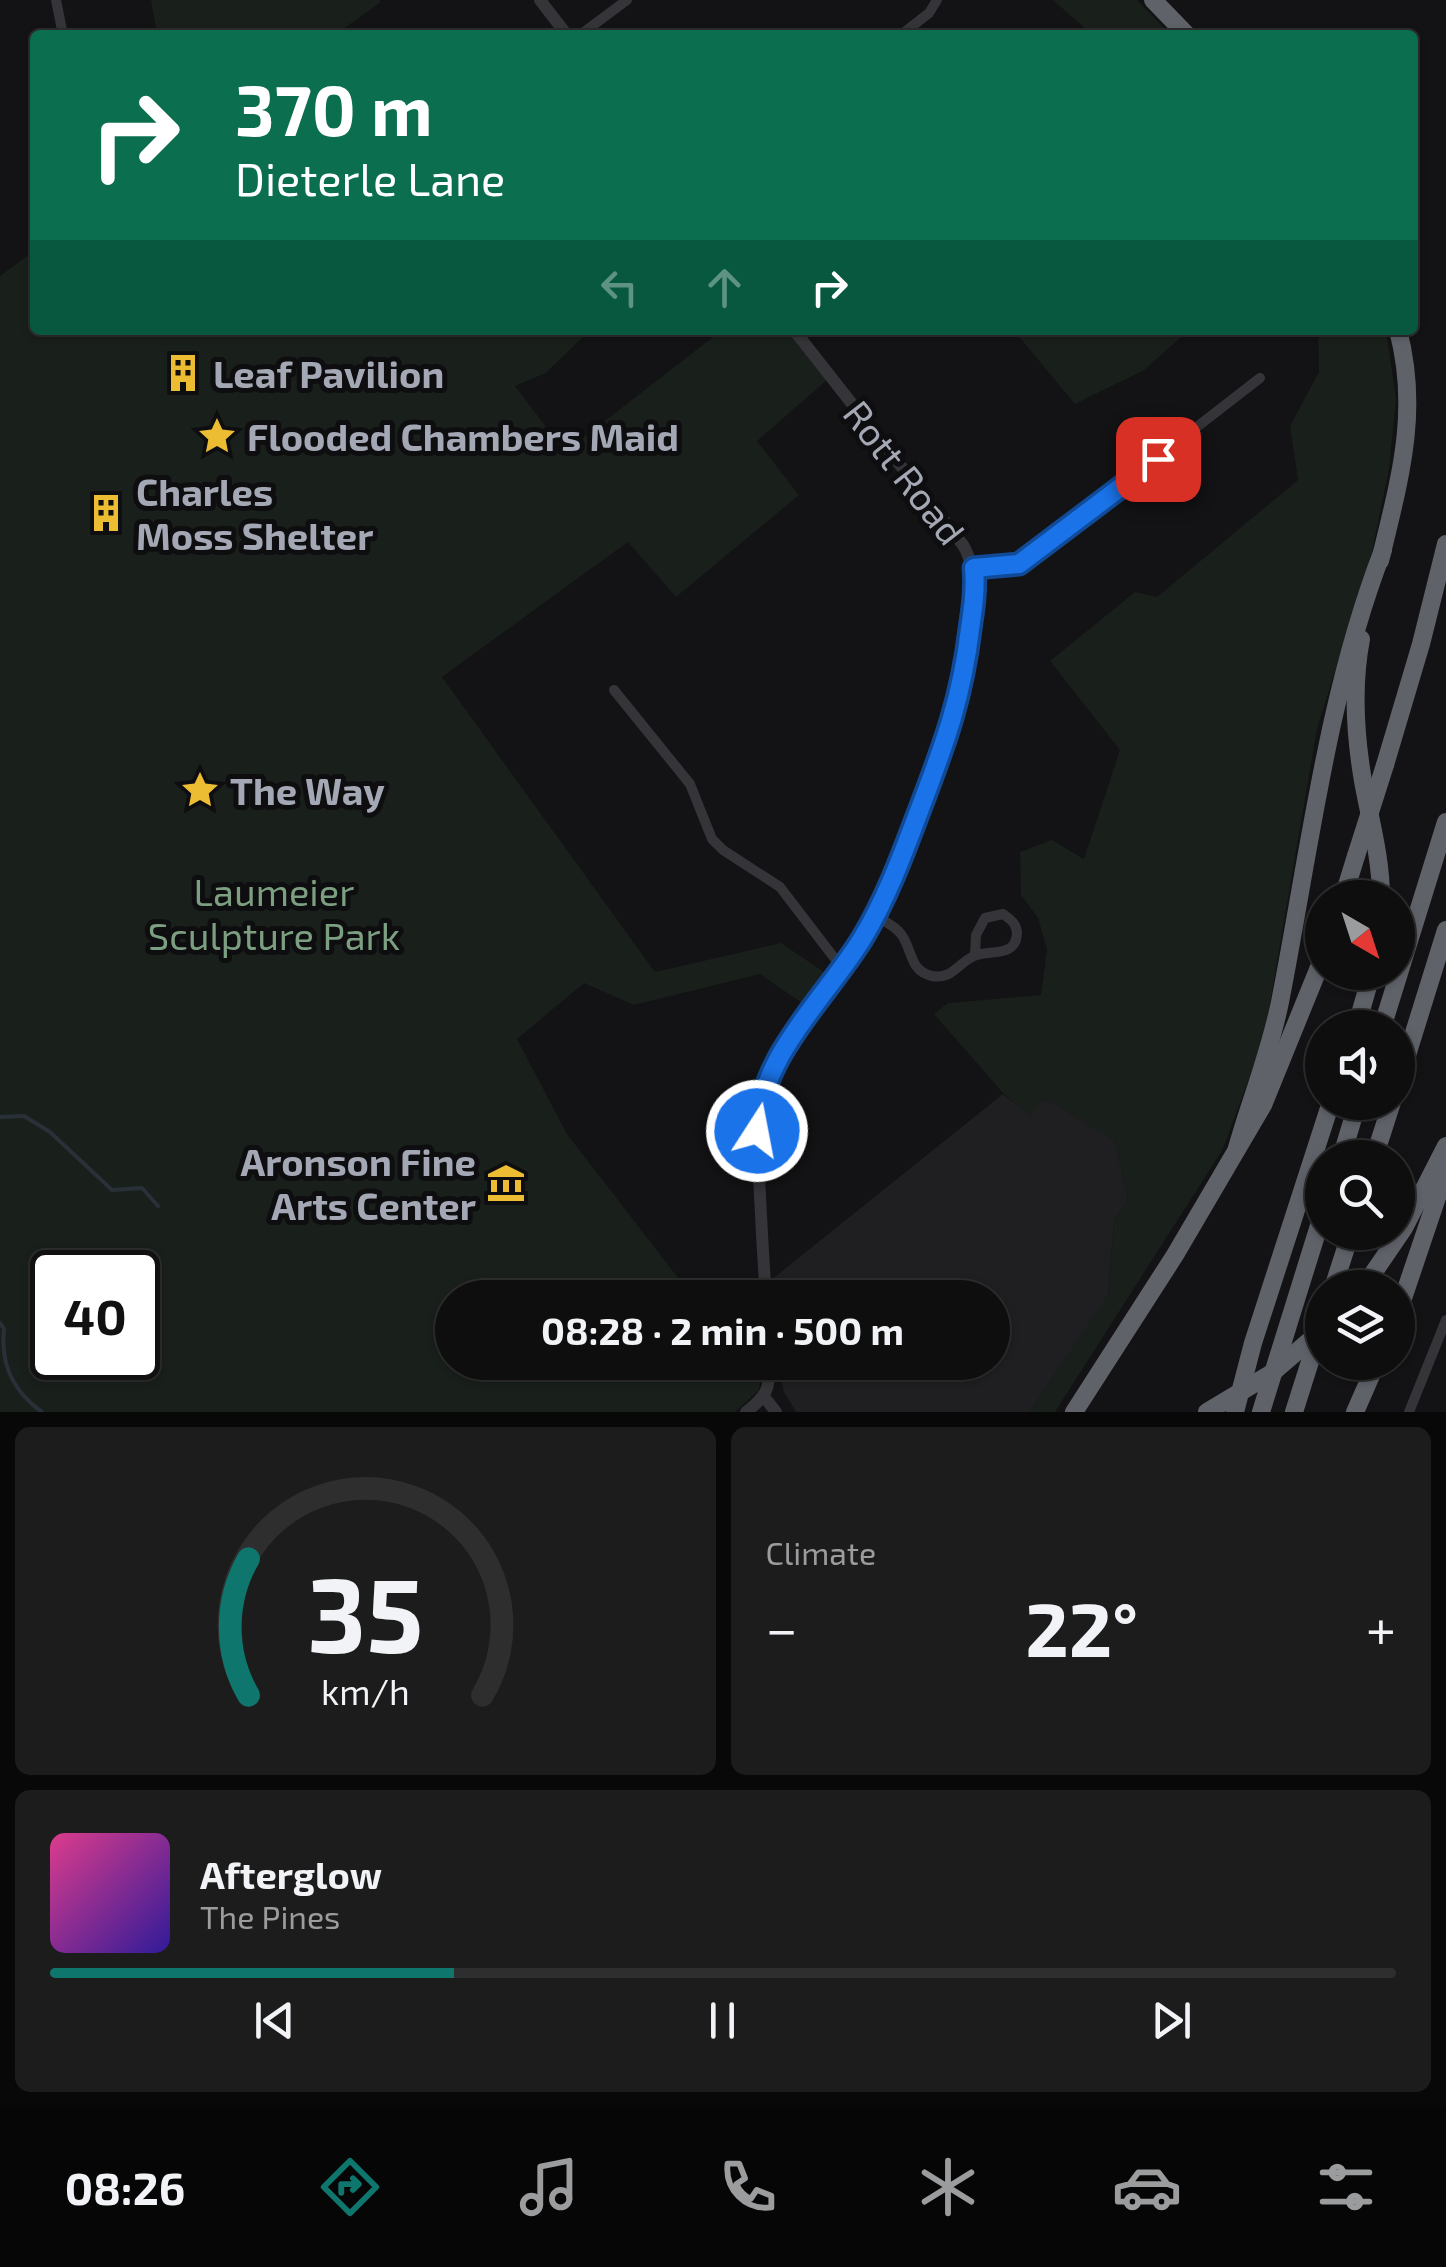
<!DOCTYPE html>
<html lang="en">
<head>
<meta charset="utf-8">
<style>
	body { margin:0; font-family:"Exo 2",sans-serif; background:#1c1c1d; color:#f1f3f6; height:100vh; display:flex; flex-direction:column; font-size:38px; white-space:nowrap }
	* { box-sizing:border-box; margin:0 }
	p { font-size:32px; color:#9b9c9e }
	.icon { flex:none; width:55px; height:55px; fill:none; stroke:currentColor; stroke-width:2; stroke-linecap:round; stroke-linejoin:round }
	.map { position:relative; height:1412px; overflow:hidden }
	.side { display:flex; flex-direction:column; gap:15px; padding:15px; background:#080808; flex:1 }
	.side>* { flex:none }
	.banner { position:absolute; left:30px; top:30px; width:1388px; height:305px; border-radius:10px; box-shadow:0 2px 8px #0004,0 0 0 2px #2e2e2f; background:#0b6e4f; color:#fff; overflow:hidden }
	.needle { width:65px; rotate:141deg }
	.fabs { position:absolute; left:1305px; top:880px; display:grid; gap:20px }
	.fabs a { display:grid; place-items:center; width:110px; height:110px; border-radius:50%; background:#0e0e0f; box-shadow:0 2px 8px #0004,0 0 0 2px #2e2e2f; font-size:50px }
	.speed { position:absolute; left:30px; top:1250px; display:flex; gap:20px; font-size:50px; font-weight:700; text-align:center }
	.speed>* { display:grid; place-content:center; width:130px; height:130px; border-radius:50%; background:#0e0e0f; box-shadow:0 2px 8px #0004,0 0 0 2px #2e2e2f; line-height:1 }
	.speed .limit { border:5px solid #111; border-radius:15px; background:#fff; color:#111 }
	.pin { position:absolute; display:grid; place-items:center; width:85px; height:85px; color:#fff; margin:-42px; border-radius:20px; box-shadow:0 5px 15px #0006 }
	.me { position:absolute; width:110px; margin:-55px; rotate:11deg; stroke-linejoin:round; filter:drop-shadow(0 0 8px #0008) }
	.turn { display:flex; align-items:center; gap:35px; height:210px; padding:0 40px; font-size:45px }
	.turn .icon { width:130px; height:130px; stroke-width:2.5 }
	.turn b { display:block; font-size:70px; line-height:85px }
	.lanes { display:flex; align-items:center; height:95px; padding:0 40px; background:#0003; justify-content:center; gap:50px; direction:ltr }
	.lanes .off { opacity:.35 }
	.big { font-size:75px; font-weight:700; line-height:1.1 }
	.side .widget { flex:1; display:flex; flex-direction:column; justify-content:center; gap:15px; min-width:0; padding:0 35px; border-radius:15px; background:#1c1c1d }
	.side .dial { align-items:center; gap:0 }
	.dial svg { height:260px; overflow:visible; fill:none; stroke:#2e2e2f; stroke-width:7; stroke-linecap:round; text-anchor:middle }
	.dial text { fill:#f1f3f6; stroke:none }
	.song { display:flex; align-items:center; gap:30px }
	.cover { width:120px; height:120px; border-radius:15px; background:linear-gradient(135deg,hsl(330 70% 55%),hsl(250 70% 35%)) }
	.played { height:10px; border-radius:5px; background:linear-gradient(90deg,#0f766e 30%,#2e2e2f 30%) }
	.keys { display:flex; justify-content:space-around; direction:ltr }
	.heat { display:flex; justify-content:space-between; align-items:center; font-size:55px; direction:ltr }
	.side .tiles { flex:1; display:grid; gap:15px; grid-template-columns:1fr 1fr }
	.widget:last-child { grid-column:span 2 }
	.trip { position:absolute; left:435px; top:1280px; width:575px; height:100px; border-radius:50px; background:#0e0e0f; box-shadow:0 2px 8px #0004,0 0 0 2px #2e2e2f; font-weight:700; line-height:100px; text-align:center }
	.dock { display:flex; height:160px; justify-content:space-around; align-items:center; background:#060606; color:#9b9c9e }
	.dock .icon { width:70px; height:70px }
	.dock .on { color:#0f766e }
	.dock b { font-size:45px; color:#f1f3f6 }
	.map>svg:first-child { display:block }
	.built { fill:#1f1e21 }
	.green { fill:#191f1a; fill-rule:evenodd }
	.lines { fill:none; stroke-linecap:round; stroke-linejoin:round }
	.stream { stroke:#293037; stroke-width:4 }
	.minor { stroke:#343439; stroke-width:10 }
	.tertiary { stroke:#343439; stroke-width:12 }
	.motorway { stroke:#60626a; stroke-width:18 }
	.motorway-bridge { stroke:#60626a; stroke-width:18 }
	.route-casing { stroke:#114b97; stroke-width:25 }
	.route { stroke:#1a73e8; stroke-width:18 }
	.labels { text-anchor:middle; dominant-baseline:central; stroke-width:10; stroke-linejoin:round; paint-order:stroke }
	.poi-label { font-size:38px; font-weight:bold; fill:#a4a8b4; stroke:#0e0d0f; text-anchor:start }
	.street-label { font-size:38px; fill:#a4a8b4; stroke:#0e0d0f }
	.park-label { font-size:38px; fill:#7c9f81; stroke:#0e0d0f }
</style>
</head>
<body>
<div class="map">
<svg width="1446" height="1412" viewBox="0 0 1446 1412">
	<rect width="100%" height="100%" fill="#131214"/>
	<path class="built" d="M1003,1094L1030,1115L1044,1098L1115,1140L1128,1199L1114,1221L1108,1296L1030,1412H796L784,1392L777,1363L992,1362V1298L772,1297L771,1280Z"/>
	<g class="green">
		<path d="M151,0H380L381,2L335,35H157Z"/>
		<path d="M1053,0H1137L1171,35H1085L1088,31Z"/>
		<path d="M35,250V330H590L546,373L515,386L565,452L722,330H788L827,380L757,441L799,495L676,597L628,542L442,677L655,972L781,943L830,976L809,1008L760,974L634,1005L584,983L517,1039L567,1134L693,1297L452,1298V1362L763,1363L759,1390L735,1412H0V276ZM52,1272H138V1358H52Z"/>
		<path d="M1018,330H1189L1144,370L1075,404L1016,333Z"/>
		<path d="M1318,330H1386L1396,399L1389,469L1372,552L1317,729L1264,1038L1223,1149L1055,1412H1030L1108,1295L1114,1221L1128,1199L1115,1141L1044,1098L1030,1116L1003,1093L934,1014L948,1003L1041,995L1047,949L1038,918L1021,895L1020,852L1052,840L1084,859L1120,750L1050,661L1135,592L1157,597L1298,480L1290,426L1319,372Z"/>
	</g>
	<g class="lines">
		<g class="stream">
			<path d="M0,1117L24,1116L50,1132L112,1190L142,1188L158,1206"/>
			<path d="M0,1323L4,1329C0,1364 14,1392 42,1412"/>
		</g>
		<g class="minor">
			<path d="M56,0L63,35"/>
			<path d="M580,35L627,0"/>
			<path d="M901,35L929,13L937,0"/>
			<path d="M974,568L1019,565L1260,378"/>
			<path d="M614,690L690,784L712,839L723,850L780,887L842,968"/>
			<path d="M875,916C884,921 894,925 901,934C913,950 909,971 932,976C952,980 958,963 974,956C988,949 1017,959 1017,932C1016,923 1010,919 1003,914L985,918L976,935L975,955"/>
			<path d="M1409,1412L1446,1320"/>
		</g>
		<g class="tertiary">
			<path d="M540,0L567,35"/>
			<path d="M766,1298C763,1257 761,1216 759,1176C758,1149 753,1119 762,1093C781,1039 830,989 861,940C905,870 1008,618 963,545L794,330"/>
			<path d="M765,1398L776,1412"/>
			<path d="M746,1412C766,1397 771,1388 769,1362"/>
		</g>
		<g class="motorway">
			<path d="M1153,0L1187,35"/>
			<path d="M1380,561C1399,481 1420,413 1398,330"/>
			<path d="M1361,639C1352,686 1355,734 1363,781C1370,820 1381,857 1381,898"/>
			<path d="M1385,765L1421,644L1446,544"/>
			<path d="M1343,898L1356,856"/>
			<path d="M1356,1028L1372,972"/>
			<path d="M1382,1028L1446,822"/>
			<path d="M1398,1084L1446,930"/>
			<path d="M1237,1148C1251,1099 1270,1052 1280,1002C1310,849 1327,696 1383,550"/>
			<path d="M1341,1158L1358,1102"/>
			<path d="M1374,1158L1392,1102"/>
			<path d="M1333,1288L1351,1232"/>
			<path d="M1363,1288L1404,1228L1446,1146"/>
			<path d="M1398,1313L1446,1171"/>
			<path d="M1074,1412L1175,1255L1263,1105L1322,960"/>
			<path d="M1235,1412L1253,1343L1331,1102"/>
			<path d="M1261,1412L1322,1216"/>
			<path d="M1294,1412L1321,1327"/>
			<path d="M1355,1412L1377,1362"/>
		</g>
		<g class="motorway-bridge">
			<path d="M1356,856L1385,765"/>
			<path d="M1207,1412L1272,1373L1322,1330"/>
		</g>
	</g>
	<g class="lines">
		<g class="route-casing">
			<path id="route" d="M757,1131C760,1056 824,1000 862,939C887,898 904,851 921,806C945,743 962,697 970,629C973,609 976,589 974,568L1019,564L1158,459"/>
		</g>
		<use href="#route" class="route"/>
	</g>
	<defs>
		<g id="building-bare" transform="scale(3)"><path d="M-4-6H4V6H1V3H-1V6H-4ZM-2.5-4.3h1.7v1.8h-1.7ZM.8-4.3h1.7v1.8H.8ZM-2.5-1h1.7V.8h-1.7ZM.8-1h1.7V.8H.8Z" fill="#ecbd33" stroke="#0e0d0f" stroke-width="2.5" paint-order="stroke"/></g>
		<g id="sight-bare" transform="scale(3)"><path d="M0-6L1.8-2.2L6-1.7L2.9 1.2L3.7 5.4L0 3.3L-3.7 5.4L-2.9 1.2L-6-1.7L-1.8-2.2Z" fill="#ecbd33" stroke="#0e0d0f" stroke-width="2.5" paint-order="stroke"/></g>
		<g id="museum-bare" transform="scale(3)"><path d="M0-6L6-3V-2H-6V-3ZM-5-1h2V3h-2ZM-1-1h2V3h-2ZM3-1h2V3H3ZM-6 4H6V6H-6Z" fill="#ecbd33" stroke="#0e0d0f" stroke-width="2.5" paint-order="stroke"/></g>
	</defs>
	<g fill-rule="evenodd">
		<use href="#building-bare" x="183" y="373"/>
		<use href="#sight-bare" x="217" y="436"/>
		<use href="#building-bare" x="106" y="513"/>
		<use href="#sight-bare" x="200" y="790"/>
		<use href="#museum-bare" x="506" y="1183"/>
	</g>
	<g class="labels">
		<g class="poi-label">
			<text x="213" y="373">Leaf Pavilion</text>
			<text x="247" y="436">Flooded Chambers Maid</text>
			<text x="136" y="491">Charles<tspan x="136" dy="44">Moss Shelter</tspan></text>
			<text x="230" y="790">The Way</text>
			<text x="476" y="1161" text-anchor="end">Aronson Fine<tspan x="476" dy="44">Arts Center</tspan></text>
		</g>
		<g class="street-label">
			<text transform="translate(905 472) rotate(52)">Rott Road</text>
		</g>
		<g class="park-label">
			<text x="274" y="891">Laumeier<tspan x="274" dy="44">Sculpture Park</tspan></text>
		</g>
	</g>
</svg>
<div class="fabs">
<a><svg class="needle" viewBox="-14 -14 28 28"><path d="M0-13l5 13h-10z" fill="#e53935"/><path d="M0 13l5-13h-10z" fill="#9b9c9e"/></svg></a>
<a><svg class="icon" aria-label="sound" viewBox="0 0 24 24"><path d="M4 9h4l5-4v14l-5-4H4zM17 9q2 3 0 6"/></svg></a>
<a><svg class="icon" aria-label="search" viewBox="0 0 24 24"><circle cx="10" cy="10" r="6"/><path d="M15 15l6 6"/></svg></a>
<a><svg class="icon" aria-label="layers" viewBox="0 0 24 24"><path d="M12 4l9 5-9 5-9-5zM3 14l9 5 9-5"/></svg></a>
</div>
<div class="speed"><div class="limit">40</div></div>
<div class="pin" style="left:1158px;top:459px;background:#d93025"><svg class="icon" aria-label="arrive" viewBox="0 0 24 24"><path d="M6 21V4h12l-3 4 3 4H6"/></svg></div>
<svg class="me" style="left:757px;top:1131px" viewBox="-20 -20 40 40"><circle r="17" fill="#1a73e8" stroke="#fff" stroke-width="3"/><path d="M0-11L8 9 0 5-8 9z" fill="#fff"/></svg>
<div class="trip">08:28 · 2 min · 500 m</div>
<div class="banner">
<div class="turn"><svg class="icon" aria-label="right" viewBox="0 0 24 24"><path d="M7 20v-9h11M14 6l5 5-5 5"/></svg><div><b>370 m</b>Dieterle Lane</div></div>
<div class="lanes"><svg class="icon off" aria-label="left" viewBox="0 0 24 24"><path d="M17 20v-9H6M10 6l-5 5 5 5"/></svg><svg class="icon off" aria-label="ahead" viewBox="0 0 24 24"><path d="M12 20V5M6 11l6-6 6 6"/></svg><svg class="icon" aria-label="right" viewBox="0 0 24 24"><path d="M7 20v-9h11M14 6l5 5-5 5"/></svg></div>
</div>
</div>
<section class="side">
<div class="tiles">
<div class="widget dial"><svg viewBox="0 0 100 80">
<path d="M14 69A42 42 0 1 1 86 69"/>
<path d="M14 69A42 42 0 0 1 14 27" stroke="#0f766e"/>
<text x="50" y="56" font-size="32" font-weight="700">35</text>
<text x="50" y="72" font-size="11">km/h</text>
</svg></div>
<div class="widget"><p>Climate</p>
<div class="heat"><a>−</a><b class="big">22°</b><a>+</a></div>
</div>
<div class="widget">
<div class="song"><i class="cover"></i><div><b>Afterglow</b><p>The Pines</p></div></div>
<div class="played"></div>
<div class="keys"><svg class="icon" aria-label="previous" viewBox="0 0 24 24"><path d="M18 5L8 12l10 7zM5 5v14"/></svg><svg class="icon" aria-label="pause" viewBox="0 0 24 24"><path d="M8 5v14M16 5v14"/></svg><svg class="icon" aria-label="next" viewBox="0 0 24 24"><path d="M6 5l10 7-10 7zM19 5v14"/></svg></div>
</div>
</div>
</section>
<nav class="dock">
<b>08:26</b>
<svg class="icon on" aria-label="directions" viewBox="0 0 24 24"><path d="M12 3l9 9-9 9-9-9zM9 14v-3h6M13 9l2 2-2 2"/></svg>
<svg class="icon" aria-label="music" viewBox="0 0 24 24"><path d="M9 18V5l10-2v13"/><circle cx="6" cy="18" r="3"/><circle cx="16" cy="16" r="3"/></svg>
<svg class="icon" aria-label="phone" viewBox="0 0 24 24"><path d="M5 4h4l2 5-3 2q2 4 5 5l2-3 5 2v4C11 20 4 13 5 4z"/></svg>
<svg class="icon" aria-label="climate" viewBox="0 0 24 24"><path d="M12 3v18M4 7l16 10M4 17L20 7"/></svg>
<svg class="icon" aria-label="car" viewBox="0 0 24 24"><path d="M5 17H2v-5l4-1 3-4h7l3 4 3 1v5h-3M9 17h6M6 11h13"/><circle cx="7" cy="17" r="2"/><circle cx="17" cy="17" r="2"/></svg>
<svg class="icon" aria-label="filters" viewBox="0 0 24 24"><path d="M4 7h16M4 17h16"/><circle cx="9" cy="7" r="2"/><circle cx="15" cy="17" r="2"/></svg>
</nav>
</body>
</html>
